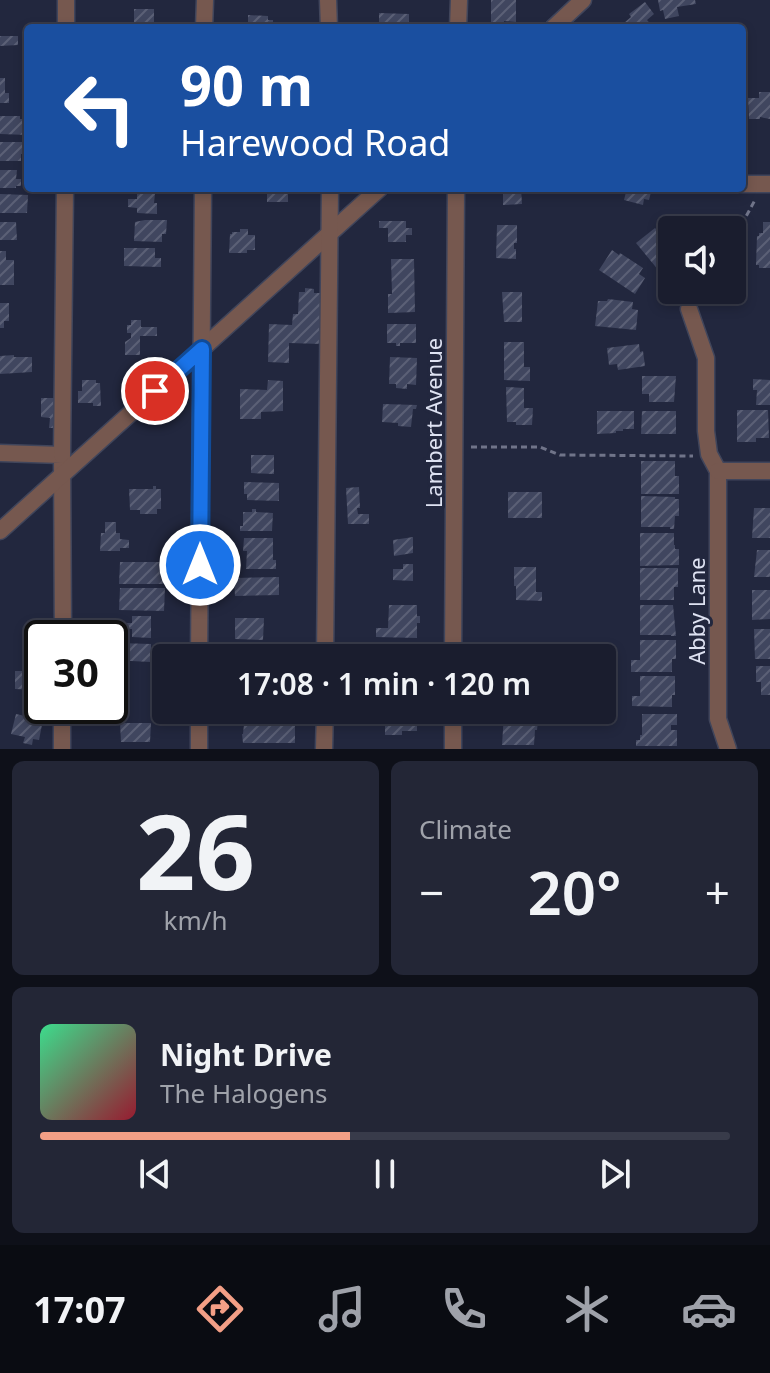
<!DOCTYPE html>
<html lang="en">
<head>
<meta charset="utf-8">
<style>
	body { margin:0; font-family:"Noto Sans",sans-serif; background:#232636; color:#f1f3f6; height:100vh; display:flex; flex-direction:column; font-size:30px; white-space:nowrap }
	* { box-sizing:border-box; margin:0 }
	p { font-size:26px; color:#9fa2aa }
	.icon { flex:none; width:44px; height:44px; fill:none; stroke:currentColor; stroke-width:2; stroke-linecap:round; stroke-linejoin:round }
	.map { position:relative; height:749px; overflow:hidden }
	.side { display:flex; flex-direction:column; gap:12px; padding:12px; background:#0e1019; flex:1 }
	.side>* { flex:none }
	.banner { position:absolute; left:24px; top:24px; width:722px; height:168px; border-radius:8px; box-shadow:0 4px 12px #0003,0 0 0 2px #383b4a; background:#1a4fa0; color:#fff; overflow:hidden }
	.buttons { position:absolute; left:658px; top:216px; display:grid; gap:16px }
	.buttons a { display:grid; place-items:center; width:88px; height:88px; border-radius:8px; background:#1a1d2e; box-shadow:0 4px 12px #0003,0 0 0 2px #383b4a; font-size:40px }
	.speed { position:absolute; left:24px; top:620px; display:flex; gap:16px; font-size:40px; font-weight:700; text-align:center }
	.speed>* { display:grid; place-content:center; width:104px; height:104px; border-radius:50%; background:#1a1d2e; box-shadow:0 4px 12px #0003,0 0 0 2px #383b4a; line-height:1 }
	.speed .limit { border:4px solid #111; border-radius:12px; background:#fff; color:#111 }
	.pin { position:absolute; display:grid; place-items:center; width:68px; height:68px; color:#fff; margin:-34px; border:4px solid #fff; border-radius:50%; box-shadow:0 2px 8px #0007 }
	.me { position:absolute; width:88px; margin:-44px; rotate:0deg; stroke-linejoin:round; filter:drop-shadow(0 0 6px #0008) }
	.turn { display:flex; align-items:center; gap:28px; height:168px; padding:0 24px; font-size:36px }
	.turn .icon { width:104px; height:104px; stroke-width:2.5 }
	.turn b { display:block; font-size:56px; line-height:68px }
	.big { font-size:60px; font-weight:600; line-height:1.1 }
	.side .tile { flex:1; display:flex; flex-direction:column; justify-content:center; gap:12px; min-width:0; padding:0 28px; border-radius:12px; background:#232636 }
	.side .dial { align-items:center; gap:0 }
	.dial b { font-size:104px; line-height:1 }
	.song { display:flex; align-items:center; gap:24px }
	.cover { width:96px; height:96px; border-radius:12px; background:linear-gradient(135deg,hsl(150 70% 55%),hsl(350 70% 35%)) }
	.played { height:8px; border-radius:4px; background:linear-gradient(90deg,#f39f86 45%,#383b4a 45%) }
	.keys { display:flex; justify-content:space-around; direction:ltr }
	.heat { display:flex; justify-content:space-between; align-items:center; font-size:44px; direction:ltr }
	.side .tiles { flex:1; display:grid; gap:12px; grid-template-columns:1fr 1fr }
	.tile:last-child { grid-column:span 2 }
	.trip { position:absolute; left:152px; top:644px; width:464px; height:80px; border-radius:8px; background:#1a1d2e; box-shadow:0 4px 12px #0003,0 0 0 2px #383b4a; font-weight:600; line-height:80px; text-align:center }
	.tab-bar { display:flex; height:128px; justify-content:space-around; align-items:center; background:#0a0c12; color:#9fa2aa }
	.tab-bar .icon { width:56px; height:56px }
	.tab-bar .selected { color:#f39f86 }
	.tab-bar b { font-size:36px; color:#f1f3f6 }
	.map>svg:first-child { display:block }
	.building { fill:url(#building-hatch) }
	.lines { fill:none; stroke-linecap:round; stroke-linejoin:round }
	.minor-casing { stroke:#40455b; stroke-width:19 }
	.path { stroke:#707489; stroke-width:3; stroke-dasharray:6 4; stroke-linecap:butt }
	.minor { stroke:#76584f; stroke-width:16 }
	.route-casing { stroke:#114b97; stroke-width:20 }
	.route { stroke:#1a73e8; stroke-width:14 }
	.labels { text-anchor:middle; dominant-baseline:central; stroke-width:6; stroke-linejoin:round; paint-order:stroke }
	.street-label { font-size:22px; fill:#dee2f2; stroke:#22273e }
</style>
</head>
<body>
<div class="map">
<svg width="770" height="749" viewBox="0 0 770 749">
	<defs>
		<pattern id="building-hatch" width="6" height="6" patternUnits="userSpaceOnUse" patternTransform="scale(2)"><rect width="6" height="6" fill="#40465f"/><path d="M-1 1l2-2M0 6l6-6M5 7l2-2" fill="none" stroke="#5b6076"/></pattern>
	</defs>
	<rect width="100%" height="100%" fill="#22273e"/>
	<g class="building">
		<path d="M491,0H516V22L504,21V28H491Z"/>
		<path d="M658,0H695L696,4L677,7L679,16L665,19L663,10L660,11Z"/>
		<path d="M645,2L654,14L647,20L654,28H628L624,23L631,17L629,14Z"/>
		<rect x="134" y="9" width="20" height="19"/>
		<path d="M379,13L409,14V28H379Z"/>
		<path d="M248,15L268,16V20H273V28H248Z"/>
		<path d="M0,36H18V45L0,46Z"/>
		<path d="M0,78H5V93H9V103H0Z"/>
		<path d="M759,92H770V119L760,117V119H749L748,98H759Z"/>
		<path d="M0,116H20V119H28V135L0,134Z"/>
		<path d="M0,142H28V154H21V161H0Z"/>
		<path d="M0,170H17L16,179H21V186H16V188H0Z"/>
		<rect x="267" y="188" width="21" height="14"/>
		<path d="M503,188H521L522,204L503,205Z"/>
		<path d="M627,188H652L649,200L644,199L643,205L624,200Z"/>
		<path d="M137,193L155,194L154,203H157V214L137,213V208L128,207V199H137Z"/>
		<path d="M0,194L28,195L27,213H0Z"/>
		<path d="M145,220H167L166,234H162V242L134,241L135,222Z"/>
		<path d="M379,221H406V228H412V235H406V242H388V228H379Z"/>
		<path d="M0,222H16L17,240H0Z"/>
		<path d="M763,222H770V268H759V265H756L757,236H759V233H763Z"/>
		<path d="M497,225H517V243H514V249H516V259L496,258Z"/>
		<path d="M655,228L672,246V270L664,277L636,243Z"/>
		<path d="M240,229H248V235H255V250H247V253H229L230,234H232V232H240Z"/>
		<path d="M124,248H155V258H161V267L124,266Z"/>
		<path d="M612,250L619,255L620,253L643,268L639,274L645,278L635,294L599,270Z"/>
		<path d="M0,251H6V260H14V285H0Z"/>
		<path d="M391,259H414L415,312L388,313V294H392Z"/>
		<path d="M305,288L314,289V293H323L321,344L289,343V363L268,362L269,324L292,325L293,314H298L299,292H305Z"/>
		<path d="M502,292H522V322H504Z"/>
		<path d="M608,299L633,302L632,309L638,310L636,330L595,326L598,301H607Z"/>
		<path d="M0,303H9V321H4V328H0Z"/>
		<path d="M131,320H141V327H157V336H140V355H125V342L131,338V333H127V325H131Z"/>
		<path d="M387,324H416V343H400V346H396V343H387Z"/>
		<path d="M504,342H524V367H530V381L504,380Z"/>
		<path d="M639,344L640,352L643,351L645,366L618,370L617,364L609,365L607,348Z"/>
		<path d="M14,355V357H32V372L0,374V356Z"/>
		<path d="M390,357L417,358L416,385L407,384V389L396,388V384H389Z"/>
		<path d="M642,376H676L674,402H649V394H642Z"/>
		<path d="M753,379L770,380V405H756L757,390H753Z"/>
		<path d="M82,380H96V383H100L101,406H93V403H78V391H82Z"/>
		<path d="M268,380L283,381V411L261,412V419H240V389L267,390Z"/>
		<path d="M506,387L524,388V408H533L532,425H516V422H507Z"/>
		<path d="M41,398H58L61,428H49L50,418L41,417Z"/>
		<path d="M383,404L417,405L416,409H413L411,427L398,426V423L382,422Z"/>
		<path d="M737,410H768L769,438H756V442H737Z"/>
		<path d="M597,411H634V429H623V431H616V433L597,434Z"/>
		<path d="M642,411H676V434H641Z"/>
		<path d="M251,455H274V474L251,473Z"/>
		<path d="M641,461H675V476H679V494H641Z"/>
		<path d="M244,482L279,483V501L247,500V494H244Z"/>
		<path d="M153,486H156V489H161V509H157V514H140V510H130L129,489H153Z"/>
		<path d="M359,487L360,508H357L358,514H369V524H348L346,488Z"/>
		<rect x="508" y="492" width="34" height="26"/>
		<path d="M641,496L675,497V499H679V516H675L674,529H670V527H641Z"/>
		<path d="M754,508H770V538H752Z"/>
		<path d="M252,509H256V512L273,513L272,531H240V526H243V512H252Z"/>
		<path d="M105,522H116V533H120V539L129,540V548H120V551H100L101,533H105Z"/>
		<path d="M640,533H674V545H675V549H679V565L640,566Z"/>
		<path d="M413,537V553L394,556L393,540Z"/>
		<path d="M244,538H273V560H276V569H246L247,551H243Z"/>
		<path d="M757,550H770V577H754Z"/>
		<path d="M120,562H165V584H119Z"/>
		<path d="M403,564H413V581L393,580V569H403Z"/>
		<path d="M514,567H536V592H542V601L516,600V586H514Z"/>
		<path d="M640,568H678V587H674V600H640Z"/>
		<path d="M279,577V595L235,596L234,578Z"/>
		<path d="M120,588H165L164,611L119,610Z"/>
		<path d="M752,590H770V619L752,620Z"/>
		<path d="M389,605H417V616H420V623H417V638L376,637V628H388Z"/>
		<path d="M640,605H673L676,636H671V635H640Z"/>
		<path d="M132,616H151V638L132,637V629H123V623H132Z"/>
		<path d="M235,618H264L263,640L235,639Z"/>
		<path d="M754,629H770V659H755Z"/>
		<path d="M640,640H676V659H672V672H631V660H640Z"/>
		<path d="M119,643L151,644V662L111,660V651H119Z"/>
		<path d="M756,666H770V695H761V682H756Z"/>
		<path d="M15,671H36V690L15,689Z"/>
		<path d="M640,676H675V695H672V707L632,706V696H640Z"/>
		<path d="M110,684H121L120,693H123V697H120V706H110Z"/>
		<rect x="245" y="710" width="32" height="6"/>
		<path d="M401,710H417V731H402V735H385V724H391V719H402Z"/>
		<path d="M522,713L532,714V721H538L537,730H535L534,745H502L504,714Z"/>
		<path d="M16,714L43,720L39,740L33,739L32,745L23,743L25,737L11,734Z"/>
		<path d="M642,714H677V725H671V730H677V746H636V740H640V735H642Z"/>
		<path d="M120,723H151L150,742H121Z"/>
		<path d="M244,724H295V743H243L242,734H243Z"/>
	</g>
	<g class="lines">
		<g class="minor-casing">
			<g id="minor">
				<path d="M328,0L329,28"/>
				<path d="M66,28V0"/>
				<path d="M204,28L205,0"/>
				<path d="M458,28L459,0"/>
				<path d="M553,28L583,0"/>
				<path d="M742,184H770"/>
				<path d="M689,309L706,358V431L709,454L718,471V719L728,749"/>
				<path d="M0,453L62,455L63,638"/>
				<path d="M62,455L65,188"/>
				<path d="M718,471H770"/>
				<path d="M0,531L380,188"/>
				<path d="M199,658L203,188"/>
				<path d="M325,658L330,188"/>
				<path d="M453,658L456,188"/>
				<path d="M62,749V706"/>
				<path d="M199,749V710"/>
				<path d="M324,749L325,710"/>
				<path d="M453,749V710"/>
			</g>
		</g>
		<g class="path">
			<path d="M732,242L755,200"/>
			<path d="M701,299L706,290"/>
			<path d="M471,447H540L560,455L693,456"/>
		</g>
		<use href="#minor" class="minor"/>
	</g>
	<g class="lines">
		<g class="route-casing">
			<path id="route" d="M155,391L202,349L200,565"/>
		</g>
		<use href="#route" class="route"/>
	</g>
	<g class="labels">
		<g class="street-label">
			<text transform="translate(433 423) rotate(-90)">Lambert Avenue</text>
			<text transform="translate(696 611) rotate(-90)">Abby Lane</text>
		</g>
	</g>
</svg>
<div class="buttons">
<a><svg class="icon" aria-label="sound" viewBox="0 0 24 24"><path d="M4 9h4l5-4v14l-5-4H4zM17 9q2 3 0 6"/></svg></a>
</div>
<div class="speed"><div class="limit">30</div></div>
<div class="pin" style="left:155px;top:391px;background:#d93025"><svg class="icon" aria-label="arrive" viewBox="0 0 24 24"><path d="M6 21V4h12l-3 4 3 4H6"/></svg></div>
<svg class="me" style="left:200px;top:565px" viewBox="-20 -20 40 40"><circle r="17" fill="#1a73e8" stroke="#fff" stroke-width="3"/><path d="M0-11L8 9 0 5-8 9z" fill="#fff"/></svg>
<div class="trip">17:08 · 1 min · 120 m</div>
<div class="banner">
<div class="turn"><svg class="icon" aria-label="left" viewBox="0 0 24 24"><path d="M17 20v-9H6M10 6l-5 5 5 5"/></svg><div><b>90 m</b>Harewood Road</div></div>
</div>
</div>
<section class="side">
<div class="tiles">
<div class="tile dial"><b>26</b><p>km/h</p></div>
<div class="tile"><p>Climate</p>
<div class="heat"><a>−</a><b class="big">20°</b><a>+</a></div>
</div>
<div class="tile">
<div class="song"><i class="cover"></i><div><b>Night Drive</b><p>The Halogens</p></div></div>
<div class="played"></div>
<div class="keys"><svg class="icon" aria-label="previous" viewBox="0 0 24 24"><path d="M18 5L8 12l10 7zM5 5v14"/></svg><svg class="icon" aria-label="pause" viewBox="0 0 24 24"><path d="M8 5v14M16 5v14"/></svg><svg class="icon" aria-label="next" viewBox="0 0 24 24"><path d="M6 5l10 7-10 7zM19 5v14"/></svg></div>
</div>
</div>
</section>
<nav class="tab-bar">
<b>17:07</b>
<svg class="icon selected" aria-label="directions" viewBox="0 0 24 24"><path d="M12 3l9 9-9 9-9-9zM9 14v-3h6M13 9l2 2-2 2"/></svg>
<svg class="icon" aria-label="music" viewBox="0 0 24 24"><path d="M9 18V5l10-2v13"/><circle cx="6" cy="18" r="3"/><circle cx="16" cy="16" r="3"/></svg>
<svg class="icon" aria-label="phone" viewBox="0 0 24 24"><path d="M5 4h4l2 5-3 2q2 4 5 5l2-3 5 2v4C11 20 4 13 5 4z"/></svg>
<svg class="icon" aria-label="climate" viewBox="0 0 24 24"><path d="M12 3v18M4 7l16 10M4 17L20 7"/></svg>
<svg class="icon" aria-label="car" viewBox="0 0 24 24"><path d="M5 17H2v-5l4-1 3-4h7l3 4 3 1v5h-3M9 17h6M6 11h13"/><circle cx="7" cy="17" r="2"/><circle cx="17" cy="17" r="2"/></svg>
</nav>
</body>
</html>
